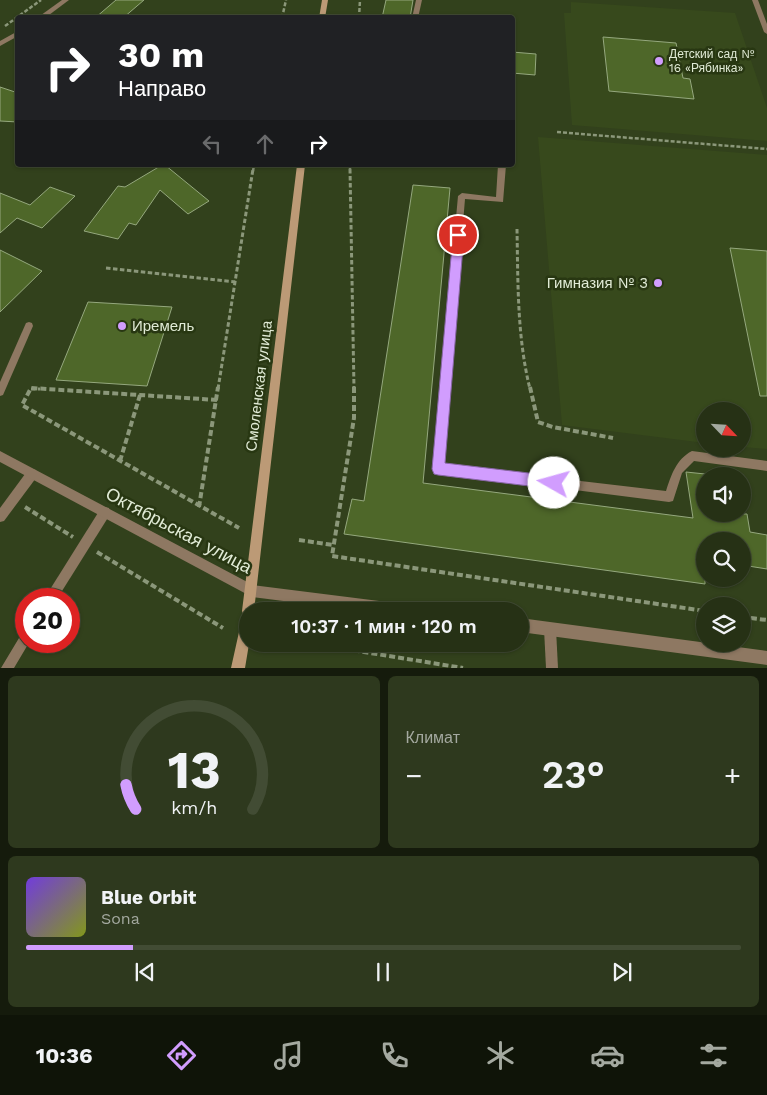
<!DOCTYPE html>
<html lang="ru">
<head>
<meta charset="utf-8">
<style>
	body { margin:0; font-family:"Work Sans",sans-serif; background:#2e391e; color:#f1f3f6; height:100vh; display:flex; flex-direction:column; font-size:19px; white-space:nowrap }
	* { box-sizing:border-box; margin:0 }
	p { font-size:16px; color:#a4a9a0 }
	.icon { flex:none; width:28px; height:28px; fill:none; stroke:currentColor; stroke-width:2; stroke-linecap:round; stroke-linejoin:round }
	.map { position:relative; height:668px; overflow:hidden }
	.drawer { display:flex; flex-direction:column; gap:8px; padding:8px; background:#151b0c; flex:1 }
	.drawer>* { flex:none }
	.banner { position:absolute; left:15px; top:15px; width:500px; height:152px; border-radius:5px; box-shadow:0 1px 4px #0004,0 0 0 1px #424c34; background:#202124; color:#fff; overflow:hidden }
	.needle { width:32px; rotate:115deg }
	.fabs { position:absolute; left:696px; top:402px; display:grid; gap:10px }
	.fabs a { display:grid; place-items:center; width:55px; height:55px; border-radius:50%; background:#263115; box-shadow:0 1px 4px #0004,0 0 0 1px #424c34; font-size:25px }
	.speed { position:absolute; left:15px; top:588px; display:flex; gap:10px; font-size:25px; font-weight:700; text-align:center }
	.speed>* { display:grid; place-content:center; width:65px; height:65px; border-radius:50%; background:#263115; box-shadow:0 1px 4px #0004,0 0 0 1px #424c34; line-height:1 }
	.speed .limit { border:8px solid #d22; background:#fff; color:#111 }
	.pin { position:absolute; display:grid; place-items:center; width:42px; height:42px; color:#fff; margin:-21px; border:2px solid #fff; border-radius:50%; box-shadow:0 1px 5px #0007 }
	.me { position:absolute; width:55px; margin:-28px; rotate:277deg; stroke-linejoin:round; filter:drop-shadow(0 0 4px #0008) }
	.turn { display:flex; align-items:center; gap:18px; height:105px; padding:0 20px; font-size:22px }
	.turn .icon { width:65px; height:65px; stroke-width:2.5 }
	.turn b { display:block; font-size:35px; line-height:42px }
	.lanes { display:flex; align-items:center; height:48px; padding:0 20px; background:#0003; justify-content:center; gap:25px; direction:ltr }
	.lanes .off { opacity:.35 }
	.big { font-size:38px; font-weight:600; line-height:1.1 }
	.drawer .card { flex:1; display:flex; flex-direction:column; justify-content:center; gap:8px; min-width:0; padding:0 18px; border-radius:8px; background:#2e391e }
	.drawer .dial { align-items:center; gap:0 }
	.dial svg { height:130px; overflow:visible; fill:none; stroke:#424c34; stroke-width:7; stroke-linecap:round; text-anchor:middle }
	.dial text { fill:#f1f3f6; stroke:none }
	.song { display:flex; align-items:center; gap:15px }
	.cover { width:60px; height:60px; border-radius:8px; background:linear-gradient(135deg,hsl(260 70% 55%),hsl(70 70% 35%)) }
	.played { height:5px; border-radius:2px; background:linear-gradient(90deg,#d19dfe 15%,#424c34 15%) }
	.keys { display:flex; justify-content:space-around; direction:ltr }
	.heat { display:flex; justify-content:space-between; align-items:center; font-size:28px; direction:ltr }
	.drawer .tiles { flex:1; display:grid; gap:8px; grid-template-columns:1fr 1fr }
	.card:last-child { grid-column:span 2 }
	.trip { position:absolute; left:239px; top:602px; width:290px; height:50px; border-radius:25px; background:#263115; box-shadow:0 1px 4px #0004,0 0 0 1px #424c34; font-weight:600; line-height:50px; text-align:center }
	.dock { display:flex; height:80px; justify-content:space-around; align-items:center; background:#0f1408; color:#a4a9a0 }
	.dock .icon { width:35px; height:35px }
	.dock .selected { color:#d19dfe }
	.dock b { font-size:22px; color:#f1f3f6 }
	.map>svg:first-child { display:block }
	.built { fill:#37491c }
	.building { fill:#4e6729; stroke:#95a87e }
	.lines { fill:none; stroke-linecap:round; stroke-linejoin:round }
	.path-far2 { stroke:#8b977a; stroke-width:2.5; stroke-dasharray:4 2; stroke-linecap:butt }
	.path-far1 { stroke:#8b977a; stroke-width:3; stroke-dasharray:4.5 2.5; stroke-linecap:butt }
	.path { stroke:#8b977a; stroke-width:4; stroke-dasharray:6 3; stroke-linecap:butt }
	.service { fill:#8e7862; fill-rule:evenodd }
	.minor { fill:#8e7862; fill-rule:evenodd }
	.tertiary { fill:#8e7862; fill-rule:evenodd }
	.secondary { fill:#bc9a76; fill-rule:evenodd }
	.route { fill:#d19dfe; stroke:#8866a5 }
	.poi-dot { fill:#d19dfe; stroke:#283712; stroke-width:2 }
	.labels { text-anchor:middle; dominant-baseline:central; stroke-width:5; stroke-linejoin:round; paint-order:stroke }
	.far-poi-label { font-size:12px; fill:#e1ebd6; stroke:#283712; text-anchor:start }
	.poi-label { font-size:15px; fill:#e1ebd6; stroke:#283712; text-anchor:end }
	.street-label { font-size:15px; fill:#e1ebd6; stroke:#283712 }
	.near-street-label { font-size:18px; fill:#e1ebd6; stroke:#283712 }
</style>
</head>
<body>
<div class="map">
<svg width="767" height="668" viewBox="0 0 767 668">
	<rect width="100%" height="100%" fill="#32411c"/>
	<g class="built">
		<path d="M571,2L735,13L767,108V141L572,125L564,13H571Z"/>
		<path d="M538,137L767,155V449L743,447L742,411H705V443L562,425Z"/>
	</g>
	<g class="building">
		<path d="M116,0H144L123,18H95Z"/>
		<path d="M386,0H413L410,18H382Z"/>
		<path d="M603,37L676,43L683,78L690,79L694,99L609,91Z"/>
		<path d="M512,52L536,54L535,75L512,73Z"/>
		<path d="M0,87L18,93V122L0,121Z"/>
		<path d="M162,165H165L209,201L188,214L160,190L136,225L129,223L118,239L84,231L118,186L125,187Z"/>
		<path d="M413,185L450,188L423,483L693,518L686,472L705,474V514H747L750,532L767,535V569L742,565V541H705V584L344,534L352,499L364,501Z"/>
		<path d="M50,187L75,196L42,228L17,218L0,233V193L30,205Z"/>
		<path d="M730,248L767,251V396H760Z"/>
		<path d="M0,250L42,271L0,312Z"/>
		<path d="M88,302L172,307L147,386L56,380Z"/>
	</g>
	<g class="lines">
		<g class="path-far2">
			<path d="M282,18L286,0"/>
			<path d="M359,18L360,0"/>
			<path d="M5,26L41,0"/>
			<path d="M557,132L767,149"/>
			<path d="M350,165V171"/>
			<path d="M253,171L254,165"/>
		</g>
		<g class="path-far1">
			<path d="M350,169L354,389"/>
			<path d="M517,229C518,282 517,337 530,389"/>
			<path d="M106,268L235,282"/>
			<path d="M31,389H40"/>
			<path d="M218,389L253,169"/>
		</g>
		<g class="path">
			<path d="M354,387V418L332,556L705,611"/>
			<path d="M530,387L538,422L553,427L613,438"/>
			<path d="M217,400L31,388L22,405L239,528"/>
			<path d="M120,461L140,395"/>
			<path d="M25,507L73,537"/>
			<path d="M199,507L218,387"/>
			<path d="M299,540L333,545"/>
			<path d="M97,552L223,628"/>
			<path d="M742,617L767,620"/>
			<path d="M327,646L463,668"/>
		</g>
		<g class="service">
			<path d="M416,0H422L418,18H412Z"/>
			<path d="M752,0H758L767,24V34L764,32Z"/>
			<path d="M498,165H506L503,202L465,199L443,465L666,491C671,476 676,459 692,451L767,461V471L694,461L682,473L673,501L669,502L434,472L433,469L458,196L462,193L496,197Z"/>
			<path d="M29,322L32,323L33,326L3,395L0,396V382L26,323Z"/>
			<path d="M32,469L36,470L37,474L36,478L4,521L0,522V508L28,470Z"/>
			<path d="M105,507L109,508L110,512L109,516L57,599H44L101,508Z"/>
			<path d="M550,623L554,625L556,629L558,668H546L544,629L546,625Z"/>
			<path d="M26,631V641H30L14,668H1L22,633Z"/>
		</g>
		<g class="minor">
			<path d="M62,0H69L45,18H37Z"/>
			<path d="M18,31V36L0,46V41Z"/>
		</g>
		<g class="tertiary">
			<path d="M0,451L253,585L411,605L416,606L417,611H362L252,597L0,462Z"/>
			<path d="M520,618L767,651V665L520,632Z"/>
		</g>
		<g class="secondary">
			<path d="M322,0H328L325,18H319Z"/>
			<path d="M297,165H305L254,611H248V644H249L245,668H231L243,614L242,611Z"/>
		</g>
	</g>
	<path class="route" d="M458,231L464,235L445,463L554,476L558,478L560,483L558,488L554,489L438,475L434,474L432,469L453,235Z"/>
	<g class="poi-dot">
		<circle cx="659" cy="61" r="5"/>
		<circle cx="658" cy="283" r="5"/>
		<circle cx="122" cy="326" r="5"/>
	</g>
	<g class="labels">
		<g class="far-poi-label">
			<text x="669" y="54">Детский сад №<tspan x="669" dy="14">16 «Рябинка»</tspan></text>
		</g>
		<g class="poi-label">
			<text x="648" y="283">Гимназия № 3</text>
			<text x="132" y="326" text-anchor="start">Иремель</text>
		</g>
		<g class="street-label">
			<text transform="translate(259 386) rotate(-83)">Смоленская улица</text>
		</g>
		<g class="near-street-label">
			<text transform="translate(179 530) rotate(28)">Октябрьская улица</text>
		</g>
	</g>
</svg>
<div class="fabs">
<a><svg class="needle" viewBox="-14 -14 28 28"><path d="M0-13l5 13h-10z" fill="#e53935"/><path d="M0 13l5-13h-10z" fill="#a4a9a0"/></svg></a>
<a><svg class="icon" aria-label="sound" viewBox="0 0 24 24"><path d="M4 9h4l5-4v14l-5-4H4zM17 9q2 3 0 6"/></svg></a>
<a><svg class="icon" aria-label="search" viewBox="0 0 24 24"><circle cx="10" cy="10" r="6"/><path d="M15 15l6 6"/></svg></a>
<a><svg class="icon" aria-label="layers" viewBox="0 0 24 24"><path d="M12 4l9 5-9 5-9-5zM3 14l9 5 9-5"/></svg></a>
</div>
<div class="speed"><div class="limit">20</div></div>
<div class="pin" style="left:458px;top:235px;background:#d93025"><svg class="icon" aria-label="arrive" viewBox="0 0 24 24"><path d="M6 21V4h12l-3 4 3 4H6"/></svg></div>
<svg class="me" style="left:554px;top:483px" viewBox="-20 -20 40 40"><circle r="19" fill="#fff"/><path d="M0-13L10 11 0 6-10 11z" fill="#d19dfe"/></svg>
<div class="trip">10:37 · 1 мин · 120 m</div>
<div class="banner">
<div class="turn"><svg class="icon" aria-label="right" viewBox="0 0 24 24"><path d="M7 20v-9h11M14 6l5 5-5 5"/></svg><div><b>30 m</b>Направо</div></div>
<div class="lanes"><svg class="icon off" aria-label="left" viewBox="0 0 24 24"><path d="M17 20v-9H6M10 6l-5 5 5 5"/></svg><svg class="icon off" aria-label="ahead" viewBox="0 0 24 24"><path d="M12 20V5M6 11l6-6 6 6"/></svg><svg class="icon" aria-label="right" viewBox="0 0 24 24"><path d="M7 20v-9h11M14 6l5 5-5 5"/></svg></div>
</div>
</div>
<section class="drawer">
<div class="tiles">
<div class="card dial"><svg viewBox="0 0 100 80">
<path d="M14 69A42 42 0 1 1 86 69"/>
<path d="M14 69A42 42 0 0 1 8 54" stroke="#d19dfe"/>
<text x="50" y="56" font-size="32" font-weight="700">13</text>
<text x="50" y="72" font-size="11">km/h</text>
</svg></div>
<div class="card"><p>Климат</p>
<div class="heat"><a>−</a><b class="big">23°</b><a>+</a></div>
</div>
<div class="card">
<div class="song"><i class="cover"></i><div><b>Blue Orbit</b><p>Sona</p></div></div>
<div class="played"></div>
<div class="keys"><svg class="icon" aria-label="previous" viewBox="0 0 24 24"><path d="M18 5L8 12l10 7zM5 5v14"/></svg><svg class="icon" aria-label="pause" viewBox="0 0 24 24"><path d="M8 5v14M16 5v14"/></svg><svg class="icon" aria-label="next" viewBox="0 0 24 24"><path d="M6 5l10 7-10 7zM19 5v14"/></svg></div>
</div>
</div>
</section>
<nav class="dock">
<b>10:36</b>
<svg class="icon selected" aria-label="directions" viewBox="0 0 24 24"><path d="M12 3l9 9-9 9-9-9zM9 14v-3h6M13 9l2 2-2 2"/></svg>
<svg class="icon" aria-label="music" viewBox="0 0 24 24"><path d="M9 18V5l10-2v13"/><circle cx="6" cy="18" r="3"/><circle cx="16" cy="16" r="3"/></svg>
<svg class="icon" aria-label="phone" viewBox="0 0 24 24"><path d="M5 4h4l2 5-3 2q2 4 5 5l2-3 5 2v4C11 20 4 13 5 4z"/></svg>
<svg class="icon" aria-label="climate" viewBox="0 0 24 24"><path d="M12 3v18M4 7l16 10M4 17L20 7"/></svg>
<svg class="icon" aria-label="car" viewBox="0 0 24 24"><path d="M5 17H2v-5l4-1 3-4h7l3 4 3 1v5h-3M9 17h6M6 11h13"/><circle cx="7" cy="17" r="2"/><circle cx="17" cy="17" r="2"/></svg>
<svg class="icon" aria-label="filters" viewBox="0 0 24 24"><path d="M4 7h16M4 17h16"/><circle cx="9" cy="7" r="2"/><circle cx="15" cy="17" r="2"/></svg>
</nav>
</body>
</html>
